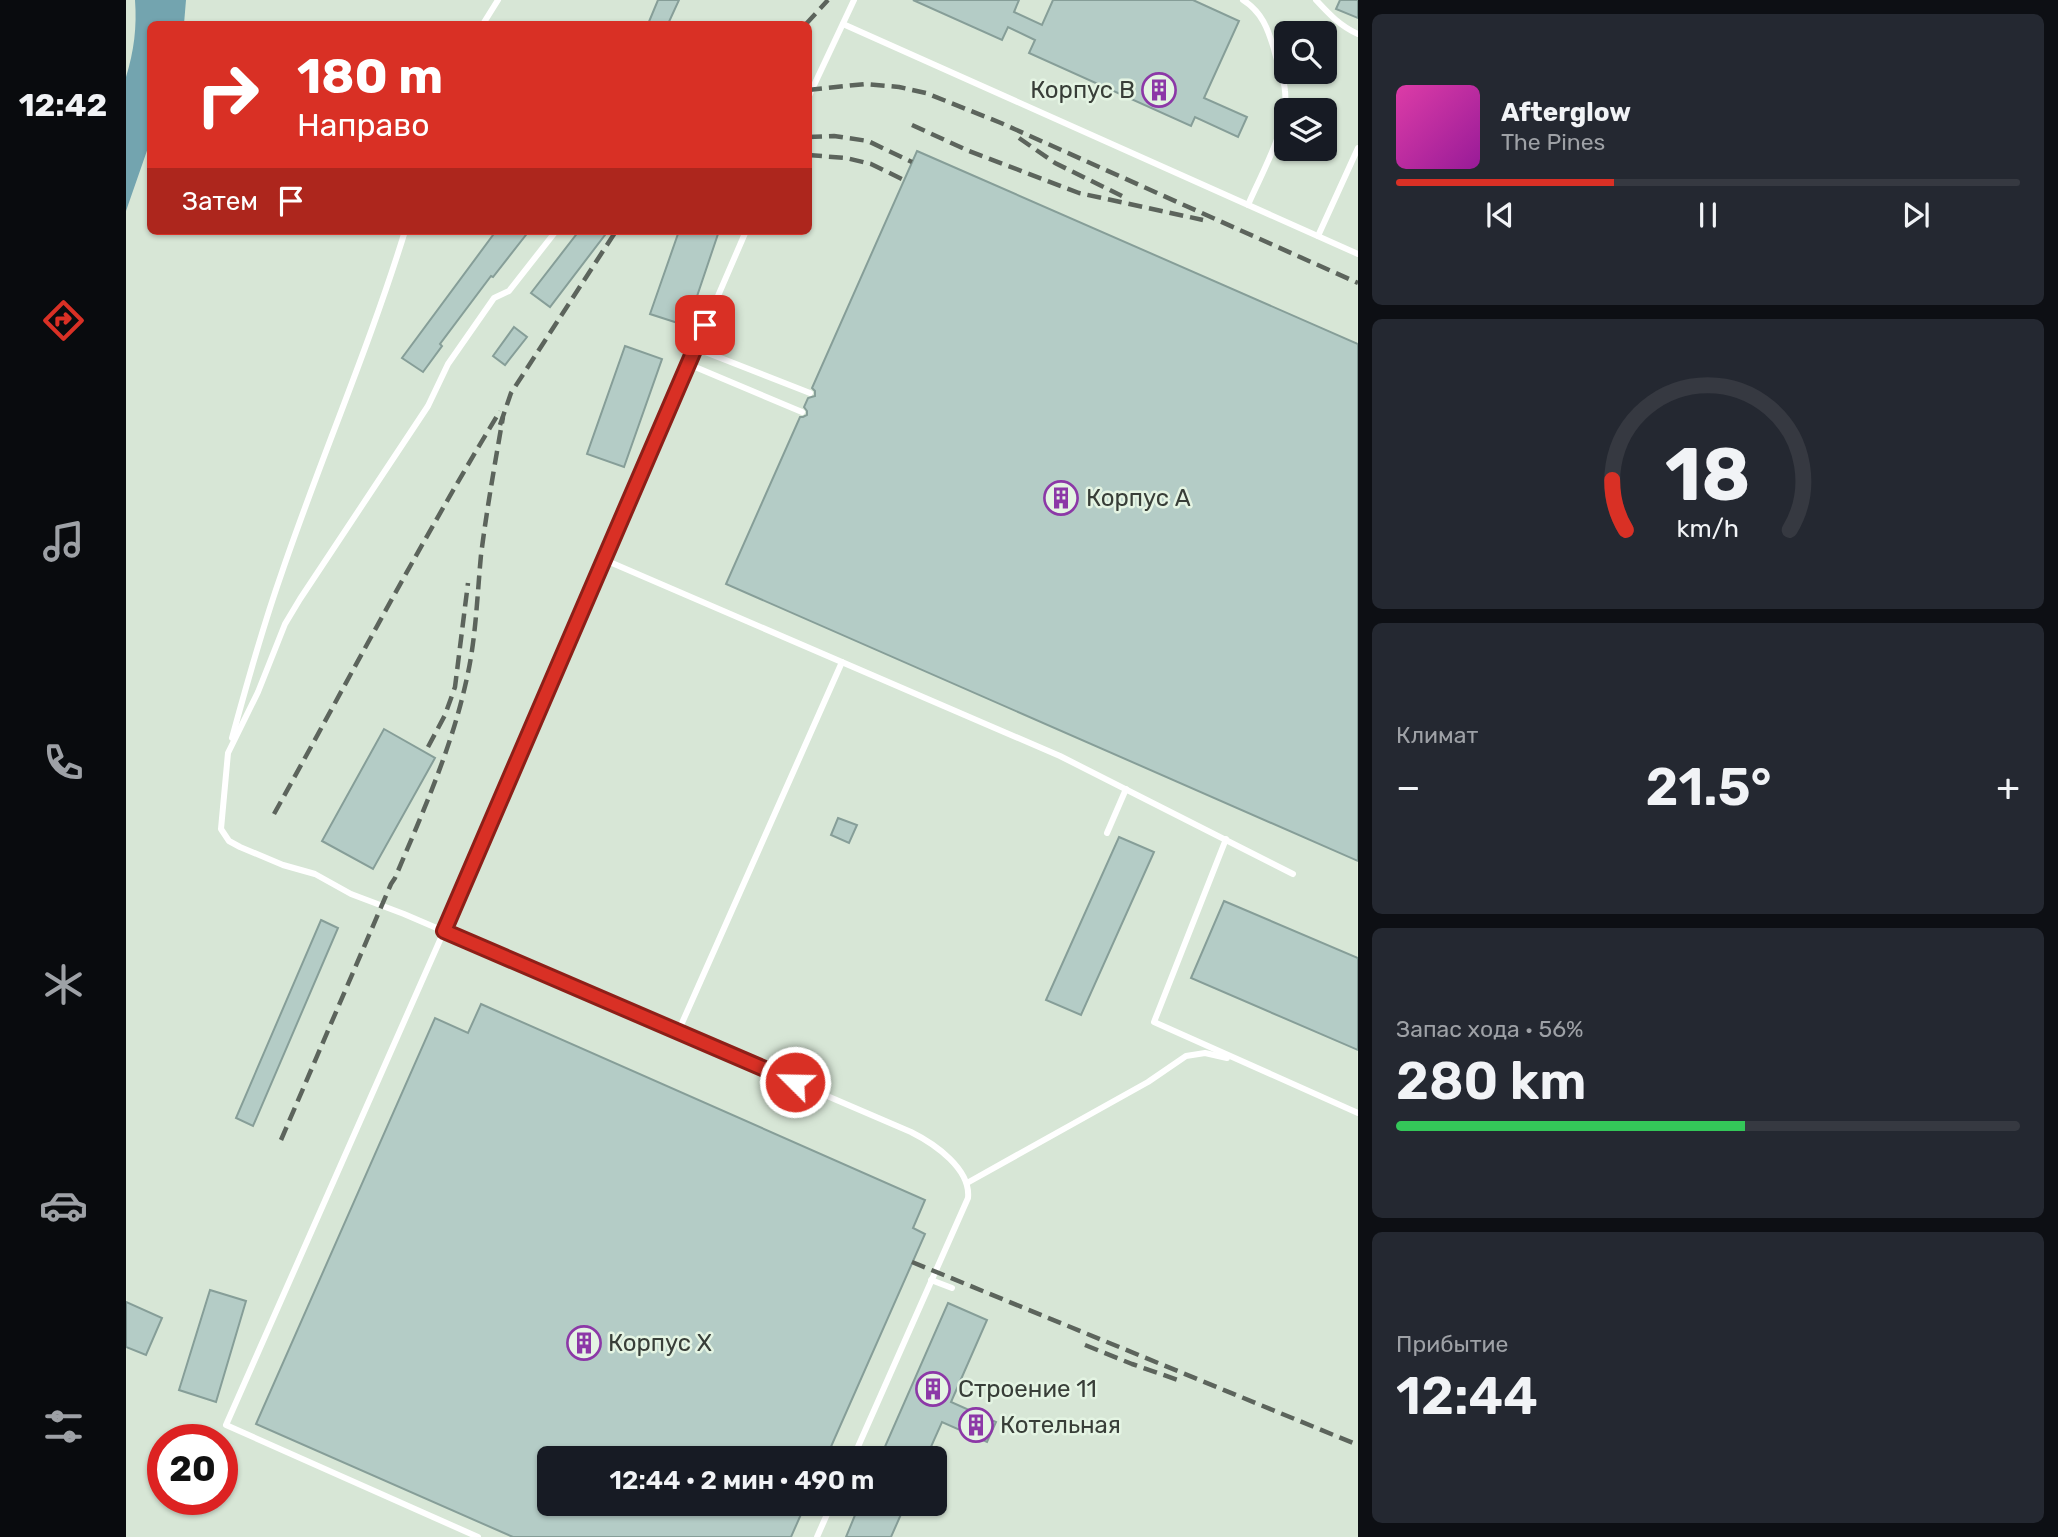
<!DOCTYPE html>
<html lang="ru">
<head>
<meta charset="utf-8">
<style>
	body { margin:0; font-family:Rubik,sans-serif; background:#242831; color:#f1f3f6; height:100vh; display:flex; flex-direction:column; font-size:26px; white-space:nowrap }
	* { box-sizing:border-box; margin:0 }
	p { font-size:23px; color:#9ea1a6 }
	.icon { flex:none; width:38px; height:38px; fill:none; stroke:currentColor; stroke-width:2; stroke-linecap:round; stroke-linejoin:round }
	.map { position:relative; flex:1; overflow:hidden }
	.panel { display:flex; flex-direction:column; gap:14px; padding:14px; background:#0d0f14; width:700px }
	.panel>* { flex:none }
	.hud { position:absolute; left:21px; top:21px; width:665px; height:214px; border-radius:10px; box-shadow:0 2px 5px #0004; background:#d93025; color:#fff; overflow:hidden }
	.buttons { position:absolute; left:1148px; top:21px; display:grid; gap:14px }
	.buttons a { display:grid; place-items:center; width:63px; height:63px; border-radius:10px; background:#171b24; box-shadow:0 2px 5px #0004; font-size:35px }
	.speed { position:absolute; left:21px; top:1424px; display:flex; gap:14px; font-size:35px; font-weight:700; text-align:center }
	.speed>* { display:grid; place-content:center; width:91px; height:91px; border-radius:50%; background:#171b24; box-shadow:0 2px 5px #0004; line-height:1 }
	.speed .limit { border:10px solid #d22; background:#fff; color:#111 }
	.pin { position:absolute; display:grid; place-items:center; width:60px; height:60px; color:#fff; margin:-30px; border-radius:14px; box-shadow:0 4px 10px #0006 }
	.me { position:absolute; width:77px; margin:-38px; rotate:293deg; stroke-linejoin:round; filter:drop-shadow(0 0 5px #0008) }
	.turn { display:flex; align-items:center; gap:24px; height:147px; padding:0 35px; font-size:32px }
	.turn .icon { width:91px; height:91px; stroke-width:2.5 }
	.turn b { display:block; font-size:49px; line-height:60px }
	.then { display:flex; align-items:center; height:66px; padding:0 35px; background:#0003; gap:14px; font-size:26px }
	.big { font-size:52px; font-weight:600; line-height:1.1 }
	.panel .widget { flex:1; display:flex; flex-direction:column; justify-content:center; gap:10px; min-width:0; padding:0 24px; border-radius:10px; background:#242831 }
	.panel .dial { align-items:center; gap:0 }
	.dial svg { height:182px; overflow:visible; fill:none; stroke:#363941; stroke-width:7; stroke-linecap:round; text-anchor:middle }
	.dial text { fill:#f1f3f6; stroke:none }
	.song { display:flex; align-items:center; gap:21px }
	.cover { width:84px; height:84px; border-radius:10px; background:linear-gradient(135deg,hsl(320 70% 55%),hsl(300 70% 35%)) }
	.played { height:7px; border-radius:4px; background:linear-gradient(90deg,#d93025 35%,#363941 35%) }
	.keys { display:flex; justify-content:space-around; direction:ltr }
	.heat { display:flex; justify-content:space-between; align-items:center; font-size:38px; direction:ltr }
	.charge { height:10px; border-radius:5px; background:linear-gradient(90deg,#34c759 56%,#363941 0) }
	.trip { position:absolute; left:411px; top:1446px; width:410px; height:70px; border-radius:10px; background:#171b24; box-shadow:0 2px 5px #0004; font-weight:600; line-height:70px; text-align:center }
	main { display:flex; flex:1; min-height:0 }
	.tab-bar { display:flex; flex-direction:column; width:126px; justify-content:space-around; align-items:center; background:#090b0e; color:#9ea1a6 }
	.tab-bar .icon { width:49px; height:49px }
	.tab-bar .on { color:#d93025 }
	.tab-bar b { font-size:32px; color:#f1f3f6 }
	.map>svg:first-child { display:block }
	.water { fill:#73a4af }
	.building { fill:#b4ccc6; stroke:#869e98; stroke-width:2 }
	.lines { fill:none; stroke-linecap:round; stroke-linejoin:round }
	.service { stroke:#fff; stroke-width:6 }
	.rail { stroke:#5c645c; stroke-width:4.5; stroke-dasharray:14 7; stroke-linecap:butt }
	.route-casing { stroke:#8d1f18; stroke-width:18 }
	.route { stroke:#d93025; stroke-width:12 }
	.labels { text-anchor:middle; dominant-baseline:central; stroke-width:5; stroke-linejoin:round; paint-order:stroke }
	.poi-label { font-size:24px; fill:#383e38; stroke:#e4f4e3; text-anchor:start }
</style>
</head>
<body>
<main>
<nav class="tab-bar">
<b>12:42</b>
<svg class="icon on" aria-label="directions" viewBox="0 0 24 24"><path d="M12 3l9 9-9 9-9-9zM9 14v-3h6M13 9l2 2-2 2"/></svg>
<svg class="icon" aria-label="music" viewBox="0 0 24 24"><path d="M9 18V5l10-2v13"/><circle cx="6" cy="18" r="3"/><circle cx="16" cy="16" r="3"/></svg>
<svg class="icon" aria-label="phone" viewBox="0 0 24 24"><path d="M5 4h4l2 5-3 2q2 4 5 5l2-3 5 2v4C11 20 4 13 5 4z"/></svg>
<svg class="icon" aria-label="climate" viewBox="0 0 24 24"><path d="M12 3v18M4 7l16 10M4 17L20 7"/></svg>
<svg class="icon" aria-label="car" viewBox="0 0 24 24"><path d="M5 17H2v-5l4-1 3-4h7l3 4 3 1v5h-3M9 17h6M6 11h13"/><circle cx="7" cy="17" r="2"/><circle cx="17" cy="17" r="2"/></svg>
<svg class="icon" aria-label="filters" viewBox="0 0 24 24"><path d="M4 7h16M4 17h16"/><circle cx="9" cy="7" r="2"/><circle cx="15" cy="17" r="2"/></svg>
</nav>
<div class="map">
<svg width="1232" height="1537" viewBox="0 0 1232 1537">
	<rect width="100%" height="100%" fill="#d7e6d6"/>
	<path class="water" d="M9,0H60L58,24H24V142L0,211V77C8,51 11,27 9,0Z"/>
	<g class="building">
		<path d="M532,0H553L542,24H522Z"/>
		<path d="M787,0H893L888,12L916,25L927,0H1067L1113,21L1078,98L1121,117L1112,137L1069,117L1065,126L903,53L909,40L882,27L876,40Z"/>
		<path d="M1214,0H1232V18L1210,9Z"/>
		<path d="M791,151L1232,344V861L600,584L674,417H677L681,415V411L678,407L682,398L689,396V391L686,388Z"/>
		<path d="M370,231H403L367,277L365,276L314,344L316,346L297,372L276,358Z"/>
		<path d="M453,231H482L424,307L405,293Z"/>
		<path d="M553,231H593L561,326L524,314Z"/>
		<path d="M388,327L401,337L379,365L367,356Z"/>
		<path d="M499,346L536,359L498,467L461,454Z"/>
		<path d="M258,729L309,758L247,869L196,841Z"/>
		<path d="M712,818L731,825L723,843L705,835Z"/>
		<path d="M993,837L1028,852L955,1015L920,1000Z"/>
		<path d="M1098,901L1232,958V1050L1065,978Z"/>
		<path d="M195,920L212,928L127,1126L110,1118Z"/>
		<path d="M355,1004L799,1200L787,1228L799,1234L700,1458H424V1503H680L665,1537H387L130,1424L309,1018L342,1033Z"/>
		<path d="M84,1290L120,1301L90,1402L53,1390Z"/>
		<path d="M0,1302L36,1318L20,1355L0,1347Z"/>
		<path d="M822,1303L861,1320L825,1402L870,1422L861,1442L816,1422L800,1458H754Z"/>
		<path d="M734,1503H780L765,1537H720Z"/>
	</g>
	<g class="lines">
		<g class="service">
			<path d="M1117,0C1136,12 1142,29 1148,49C1151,63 1158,77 1159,91C1163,127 1136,172 1122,205"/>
			<path d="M1190,0C1203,14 1214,26 1232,34"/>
			<path d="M357,24L372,0"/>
			<path d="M717,24L1232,254"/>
			<path d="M682,98L728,0"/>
			<path d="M430,231L383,291L368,298L322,364L302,406L174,599L159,624L132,692L102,753L95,829L103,841L114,847L157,865L189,874L225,894L278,914L785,1132C809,1144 845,1169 842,1198L727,1458"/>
			<path d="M1192,236L1232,148"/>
			<path d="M569,348L684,393"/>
			<path d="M562,364L676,412"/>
			<path d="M479,560L934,756L1167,874"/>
			<path d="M106,738C121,683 136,629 155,575C194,460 243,348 279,231"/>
			<path d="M981,833L1000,789"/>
			<path d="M1100,839L1028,1022L1232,1113"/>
			<path d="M552,1032L716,662"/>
			<path d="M841,1183L1022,1082L1060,1056L1079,1053L1101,1058"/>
			<path d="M805,1280L826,1288"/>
			<path d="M352,1537L100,1425L318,931L620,231"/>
			<path d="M691,1537L706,1503"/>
		</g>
		<g class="rail">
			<path d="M680,24L702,0"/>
			<path d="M682,90L739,84L773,87L800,93L875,123L1232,283"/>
			<path d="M786,125L843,151L953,193L1077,220"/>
			<path d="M682,137L708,136L742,141L786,162"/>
			<path d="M893,138L929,163L996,196"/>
			<path d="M682,155L720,158L745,164L778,180"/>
			<path d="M374,425L385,393L490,231"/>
			<path d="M302,747L319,715L329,687L342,583"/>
			<path d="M148,814C223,679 294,543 374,411"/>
			<path d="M155,1140L265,884L269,878C296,814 325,750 340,682C350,640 351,597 355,555C361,508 369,463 377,417"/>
			<path d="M786,1262L1232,1445"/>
			<path d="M959,1345L1006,1364L1052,1380"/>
		</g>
	</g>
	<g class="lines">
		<g class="route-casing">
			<path id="route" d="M579,325L318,931L669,1082"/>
		</g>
		<use href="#route" class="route"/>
	</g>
	<defs>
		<g id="building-ring" transform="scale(1.75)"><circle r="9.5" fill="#e4f4e3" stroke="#8c38a7" stroke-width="1.5"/><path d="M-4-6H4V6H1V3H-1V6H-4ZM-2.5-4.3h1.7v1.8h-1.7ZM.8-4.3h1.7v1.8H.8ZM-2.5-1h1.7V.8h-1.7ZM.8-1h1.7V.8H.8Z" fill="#8c38a7"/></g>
	</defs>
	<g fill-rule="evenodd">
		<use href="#building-ring" x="1033" y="90"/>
		<use href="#building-ring" x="935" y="498"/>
		<use href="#building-ring" x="458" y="1343"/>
		<use href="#building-ring" x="807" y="1389"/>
		<use href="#building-ring" x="850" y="1425"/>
	</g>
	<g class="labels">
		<g class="poi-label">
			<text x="1009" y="90" text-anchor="end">Корпус В</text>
			<text x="960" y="498">Корпус А</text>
			<text x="482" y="1343">Корпус Х</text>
			<text x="832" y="1389">Строение 11</text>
			<text x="874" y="1425">Котельная</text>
		</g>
	</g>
</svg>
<div class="buttons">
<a><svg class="icon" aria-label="search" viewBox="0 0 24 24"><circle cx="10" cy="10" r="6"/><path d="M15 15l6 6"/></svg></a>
<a><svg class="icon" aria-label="layers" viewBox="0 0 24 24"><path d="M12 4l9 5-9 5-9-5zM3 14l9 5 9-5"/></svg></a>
</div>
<div class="speed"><div class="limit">20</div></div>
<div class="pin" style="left:579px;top:325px;background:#d93025"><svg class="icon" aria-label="arrive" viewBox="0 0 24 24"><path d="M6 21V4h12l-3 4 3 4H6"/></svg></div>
<svg class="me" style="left:669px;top:1082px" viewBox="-20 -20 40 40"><circle r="17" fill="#d93025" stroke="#fff" stroke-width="3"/><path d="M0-11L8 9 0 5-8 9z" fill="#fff"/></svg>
<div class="trip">12:44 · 2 мин · 490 m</div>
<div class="hud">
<div class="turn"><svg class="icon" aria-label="right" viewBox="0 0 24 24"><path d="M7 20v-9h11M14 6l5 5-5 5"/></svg><div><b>180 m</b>Направо</div></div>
<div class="then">Затем<svg class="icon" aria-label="arrive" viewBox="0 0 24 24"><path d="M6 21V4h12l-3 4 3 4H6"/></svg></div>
</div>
</div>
<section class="panel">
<div class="widget">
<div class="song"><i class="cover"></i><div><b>Afterglow</b><p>The Pines</p></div></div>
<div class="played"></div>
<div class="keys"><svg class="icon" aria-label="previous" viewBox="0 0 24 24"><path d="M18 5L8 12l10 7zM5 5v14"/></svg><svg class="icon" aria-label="pause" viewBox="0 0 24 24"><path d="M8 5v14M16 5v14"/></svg><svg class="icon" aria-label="next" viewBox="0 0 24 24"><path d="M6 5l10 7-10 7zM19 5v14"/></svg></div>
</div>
<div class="widget dial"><svg viewBox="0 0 100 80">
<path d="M14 69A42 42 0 1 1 86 69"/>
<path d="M14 69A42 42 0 0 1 8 47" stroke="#d93025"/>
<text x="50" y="56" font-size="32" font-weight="700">18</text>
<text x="50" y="72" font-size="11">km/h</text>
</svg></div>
<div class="widget"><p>Климат</p>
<div class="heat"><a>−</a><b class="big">21.5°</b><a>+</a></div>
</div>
<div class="widget"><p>Запас хода · 56%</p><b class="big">280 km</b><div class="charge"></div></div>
<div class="widget"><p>Прибытие</p><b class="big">12:44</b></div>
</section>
</main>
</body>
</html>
